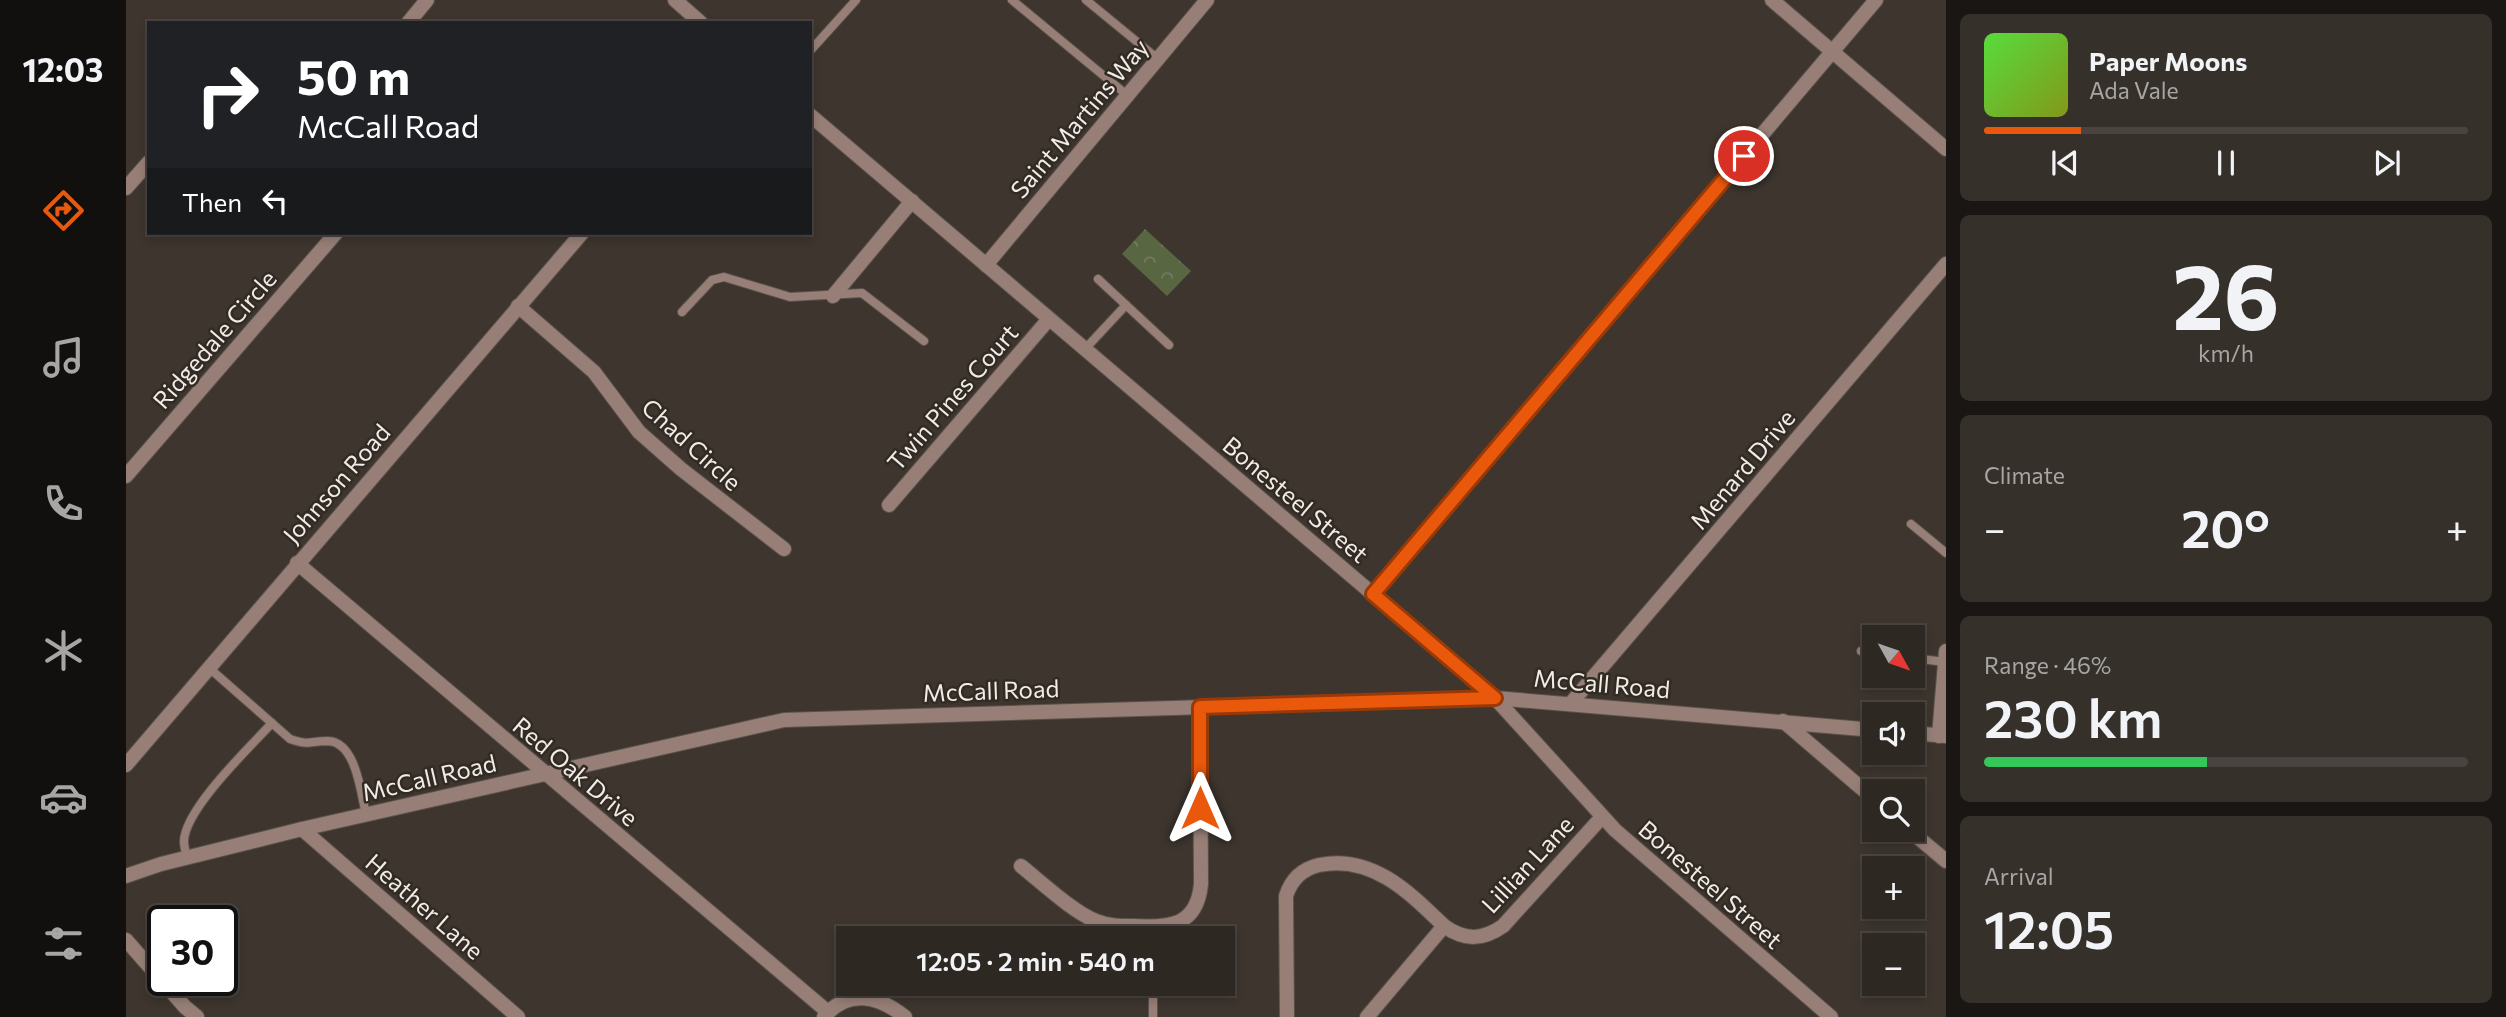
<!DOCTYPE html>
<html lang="en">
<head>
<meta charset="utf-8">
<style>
	body { margin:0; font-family:Commissioner,sans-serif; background:#36302a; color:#f1f3f6; height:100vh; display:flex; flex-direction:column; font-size:26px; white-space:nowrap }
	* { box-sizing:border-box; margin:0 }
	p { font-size:23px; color:#a7a6a5 }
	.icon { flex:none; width:38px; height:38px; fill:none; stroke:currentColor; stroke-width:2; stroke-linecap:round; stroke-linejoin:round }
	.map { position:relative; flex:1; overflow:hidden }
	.side { display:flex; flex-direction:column; gap:14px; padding:14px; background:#191613; width:560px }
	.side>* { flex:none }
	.top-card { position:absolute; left:21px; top:21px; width:665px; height:214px; border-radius:0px; box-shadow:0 4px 10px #0003,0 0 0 2px #494440; background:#202124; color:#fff; overflow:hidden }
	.needle { width:46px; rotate:130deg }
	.buttons { position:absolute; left:1736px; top:625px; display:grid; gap:14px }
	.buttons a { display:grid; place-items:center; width:63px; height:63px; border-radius:0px; background:#2e2822; box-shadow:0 4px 10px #0003,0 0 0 2px #494440; font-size:35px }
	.speed { position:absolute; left:21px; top:905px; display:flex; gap:14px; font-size:35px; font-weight:700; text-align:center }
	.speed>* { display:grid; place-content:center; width:91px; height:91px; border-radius:50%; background:#2e2822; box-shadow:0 4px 10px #0003,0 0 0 2px #494440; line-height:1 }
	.speed .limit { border:4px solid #111; border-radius:10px; background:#fff; color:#111 }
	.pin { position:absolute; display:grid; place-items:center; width:60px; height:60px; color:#fff; margin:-30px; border:4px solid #fff; border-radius:50%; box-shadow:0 2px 7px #0007 }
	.me { position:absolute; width:77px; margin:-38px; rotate:0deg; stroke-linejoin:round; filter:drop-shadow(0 0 5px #0008) }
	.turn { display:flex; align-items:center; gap:24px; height:147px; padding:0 35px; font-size:32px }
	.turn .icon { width:91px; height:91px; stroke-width:2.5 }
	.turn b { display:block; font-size:49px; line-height:60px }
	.then { display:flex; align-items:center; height:66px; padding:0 35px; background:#0003; gap:14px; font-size:26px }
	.big { font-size:52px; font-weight:600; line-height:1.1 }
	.side .card { flex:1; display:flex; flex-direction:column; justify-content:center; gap:10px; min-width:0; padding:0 24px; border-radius:10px; background:#36302a }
	.side .dial { align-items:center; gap:0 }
	.dial b { font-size:91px; line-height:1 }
	.song { display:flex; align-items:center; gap:21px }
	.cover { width:84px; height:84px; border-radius:10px; background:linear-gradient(135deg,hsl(110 70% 55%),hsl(70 70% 35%)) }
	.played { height:7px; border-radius:4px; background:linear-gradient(90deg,#ea580c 20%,#494440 20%) }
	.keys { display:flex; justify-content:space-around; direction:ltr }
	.heat { display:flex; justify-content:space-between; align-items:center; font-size:38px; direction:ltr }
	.charge { height:10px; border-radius:5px; background:linear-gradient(90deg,#34c759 46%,#494440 0) }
	.trip { position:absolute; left:710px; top:926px; width:399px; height:70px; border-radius:0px; background:#2e2822; box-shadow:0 4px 10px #0003,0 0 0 2px #494440; font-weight:600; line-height:70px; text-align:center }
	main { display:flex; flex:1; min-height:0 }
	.menu { display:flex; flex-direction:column; width:126px; justify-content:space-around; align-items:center; background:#12100e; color:#a7a6a5 }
	.menu .icon { width:49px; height:49px }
	.menu .selected { color:#ea580c }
	.menu b { font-size:32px; color:#f1f3f6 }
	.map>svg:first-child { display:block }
	.park { fill:url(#park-crowns) }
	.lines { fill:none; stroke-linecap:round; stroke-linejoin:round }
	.lane-casing { stroke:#5a524c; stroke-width:10 }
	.street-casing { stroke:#5a524c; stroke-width:16 }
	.lane { stroke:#977f77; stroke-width:8 }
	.street { stroke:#977f77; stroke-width:14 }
	.route-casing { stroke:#983908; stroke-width:18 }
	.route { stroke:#ea580c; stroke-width:12 }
	.labels { text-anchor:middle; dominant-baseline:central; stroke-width:5; stroke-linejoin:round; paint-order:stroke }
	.street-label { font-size:24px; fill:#f1ece7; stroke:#322b24 }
</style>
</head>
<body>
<main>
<nav class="menu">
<b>12:03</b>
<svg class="icon selected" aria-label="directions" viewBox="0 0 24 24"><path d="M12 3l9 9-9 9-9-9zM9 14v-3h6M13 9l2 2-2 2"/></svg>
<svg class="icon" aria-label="music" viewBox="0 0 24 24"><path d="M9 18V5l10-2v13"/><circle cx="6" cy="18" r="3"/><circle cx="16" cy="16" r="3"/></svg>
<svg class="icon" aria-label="phone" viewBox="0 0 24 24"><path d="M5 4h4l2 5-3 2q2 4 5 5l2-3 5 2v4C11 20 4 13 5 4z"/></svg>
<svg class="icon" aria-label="climate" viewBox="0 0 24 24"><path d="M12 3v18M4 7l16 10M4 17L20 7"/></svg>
<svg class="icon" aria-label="car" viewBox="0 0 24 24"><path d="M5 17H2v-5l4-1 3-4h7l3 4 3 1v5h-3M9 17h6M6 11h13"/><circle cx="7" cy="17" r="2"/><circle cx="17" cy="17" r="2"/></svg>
<svg class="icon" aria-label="filters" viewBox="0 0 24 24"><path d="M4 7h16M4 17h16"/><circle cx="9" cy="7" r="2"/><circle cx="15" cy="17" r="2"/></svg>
</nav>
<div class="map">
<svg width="1820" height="1017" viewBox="0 0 1820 1017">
	<defs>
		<pattern id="park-crowns" width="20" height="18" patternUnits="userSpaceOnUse" patternTransform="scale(1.75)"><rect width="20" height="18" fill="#596642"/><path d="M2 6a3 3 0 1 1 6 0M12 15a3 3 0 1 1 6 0" fill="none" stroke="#717c5d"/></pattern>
	</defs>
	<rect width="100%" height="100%" fill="#3d352e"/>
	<path class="park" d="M1019,229L1065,271L1041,296L996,254Z"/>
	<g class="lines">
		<g class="lane-casing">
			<g id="lane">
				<path d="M886,0L1001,95"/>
				<path d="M960,0L1032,59"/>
				<path d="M684,51L730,0"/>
				<path d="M972,279L1043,345"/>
				<path d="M556,312L586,280L598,277L664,297L736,293L798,341"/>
				<path d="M959,349L1000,305"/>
				<path d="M1785,524L1820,553"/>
				<path d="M1735,651L1748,653"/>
				<path d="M1787,658L1819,662"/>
				<path d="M82,667L164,739C184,746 183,741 202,741C230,742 235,793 240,815"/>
				<path d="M61,858C60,853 58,847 58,841C59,809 123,748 146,723"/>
				<path d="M1028,938V927"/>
				<path d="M1027,1017V984"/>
			</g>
		</g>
		<g class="street-casing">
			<g id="street">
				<path d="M549,0L575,23"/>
				<path d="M1646,0L1820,149"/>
				<path d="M282,23L301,0"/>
				<path d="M684,115L1369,698L1489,830L1705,1017"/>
				<path d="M0,188L23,162"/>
				<path d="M860,265L1081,0"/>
				<path d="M707,296L786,201"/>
				<path d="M392,306L468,372L513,432L555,469L658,549"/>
				<path d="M0,476L210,233"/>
				<path d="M763,505L923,319"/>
				<path d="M171,563L702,1012"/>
				<path d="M1247,594L1750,0"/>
				<path d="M1446,702L1820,264"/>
				<path d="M1657,721L1748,799"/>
				<path d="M1787,733L1820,736"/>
				<path d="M1813,736L1820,651"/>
				<path d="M0,765L456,233"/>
				<path d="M176,829L392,1017"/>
				<path d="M1783,830L1820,861"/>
				<path d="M895,866C915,882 947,912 970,921C982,926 995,926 1007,926C1044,928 1071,926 1075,884L1074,707"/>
				<path d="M0,876L35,864L176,829L658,720L1369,698L1748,730"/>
				<path d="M1318,926C1339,941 1357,940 1377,926L1476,817"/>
				<path d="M0,940L59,1007L71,1017"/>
				<path d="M698,1017C722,988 753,996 779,1017"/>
				<path d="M1161,1017L1160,896C1165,880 1176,869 1193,865C1246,854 1284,893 1318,926L1241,1017"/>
			</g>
		</g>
		<use href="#lane" class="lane"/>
		<use href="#street" class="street"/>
	</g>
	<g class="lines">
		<g class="route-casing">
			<path id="route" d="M1074,808V707L1369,698L1247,594L1618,156"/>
		</g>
		<use href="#route" class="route"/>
	</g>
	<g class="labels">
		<g class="street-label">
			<text transform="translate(953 118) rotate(-50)">Saint Martins Way</text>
			<text transform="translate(88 339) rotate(-49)">Ridgedale Circle</text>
			<text transform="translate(826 397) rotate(-49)">Twin Pines Court</text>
			<text transform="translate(566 444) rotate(42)">Chad Circle</text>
			<text transform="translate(1616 469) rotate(-50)">Menard Drive</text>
			<text transform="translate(210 483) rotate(-49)">Johnson Road</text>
			<text transform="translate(1170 499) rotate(40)">Bonesteel Street</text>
			<text transform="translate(1476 683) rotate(5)">McCall Road</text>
			<text transform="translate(865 690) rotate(-2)">McCall Road</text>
			<text transform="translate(450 771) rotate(40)">Red Oak Drive</text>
			<text transform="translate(303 777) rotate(-13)">McCall Road</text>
			<text transform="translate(1401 864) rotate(-47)">Lillian Lane</text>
			<text transform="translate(1585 884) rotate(41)">Bonesteel Street</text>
			<text transform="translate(299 906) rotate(41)">Heather Lane</text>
		</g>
	</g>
</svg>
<div class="buttons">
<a><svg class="needle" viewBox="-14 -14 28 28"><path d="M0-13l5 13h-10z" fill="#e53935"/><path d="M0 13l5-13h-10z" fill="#a7a6a5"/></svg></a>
<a><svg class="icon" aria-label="sound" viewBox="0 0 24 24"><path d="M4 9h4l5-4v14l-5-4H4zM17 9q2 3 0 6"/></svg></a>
<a><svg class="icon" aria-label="search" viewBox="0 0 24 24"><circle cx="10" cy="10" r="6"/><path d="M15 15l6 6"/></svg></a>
<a>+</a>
<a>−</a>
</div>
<div class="speed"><div class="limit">30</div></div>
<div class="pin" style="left:1618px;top:156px;background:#d93025"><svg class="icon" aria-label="arrive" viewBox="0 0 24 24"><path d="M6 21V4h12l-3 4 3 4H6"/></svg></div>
<svg class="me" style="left:1074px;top:808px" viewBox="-20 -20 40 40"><path d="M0-17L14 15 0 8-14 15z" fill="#ea580c" stroke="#fff" stroke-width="4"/></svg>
<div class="trip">12:05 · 2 min · 540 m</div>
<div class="top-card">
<div class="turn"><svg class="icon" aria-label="right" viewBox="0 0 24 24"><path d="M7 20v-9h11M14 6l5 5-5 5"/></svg><div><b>50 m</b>McCall Road</div></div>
<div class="then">Then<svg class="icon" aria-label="left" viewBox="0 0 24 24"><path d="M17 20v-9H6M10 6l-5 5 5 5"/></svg></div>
</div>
</div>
<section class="side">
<div class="card">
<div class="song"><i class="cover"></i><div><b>Paper Moons</b><p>Ada Vale</p></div></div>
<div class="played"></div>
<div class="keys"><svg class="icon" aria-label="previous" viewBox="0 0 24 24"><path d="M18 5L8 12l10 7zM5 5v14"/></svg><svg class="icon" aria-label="pause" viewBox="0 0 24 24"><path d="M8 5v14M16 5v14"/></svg><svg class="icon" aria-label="next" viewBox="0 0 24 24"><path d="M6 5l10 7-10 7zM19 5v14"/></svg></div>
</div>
<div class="card dial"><b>26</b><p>km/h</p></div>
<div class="card"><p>Climate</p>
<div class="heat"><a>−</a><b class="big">20°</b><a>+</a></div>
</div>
<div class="card"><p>Range · 46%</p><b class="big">230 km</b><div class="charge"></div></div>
<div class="card"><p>Arrival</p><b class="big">12:05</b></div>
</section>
</main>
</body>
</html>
